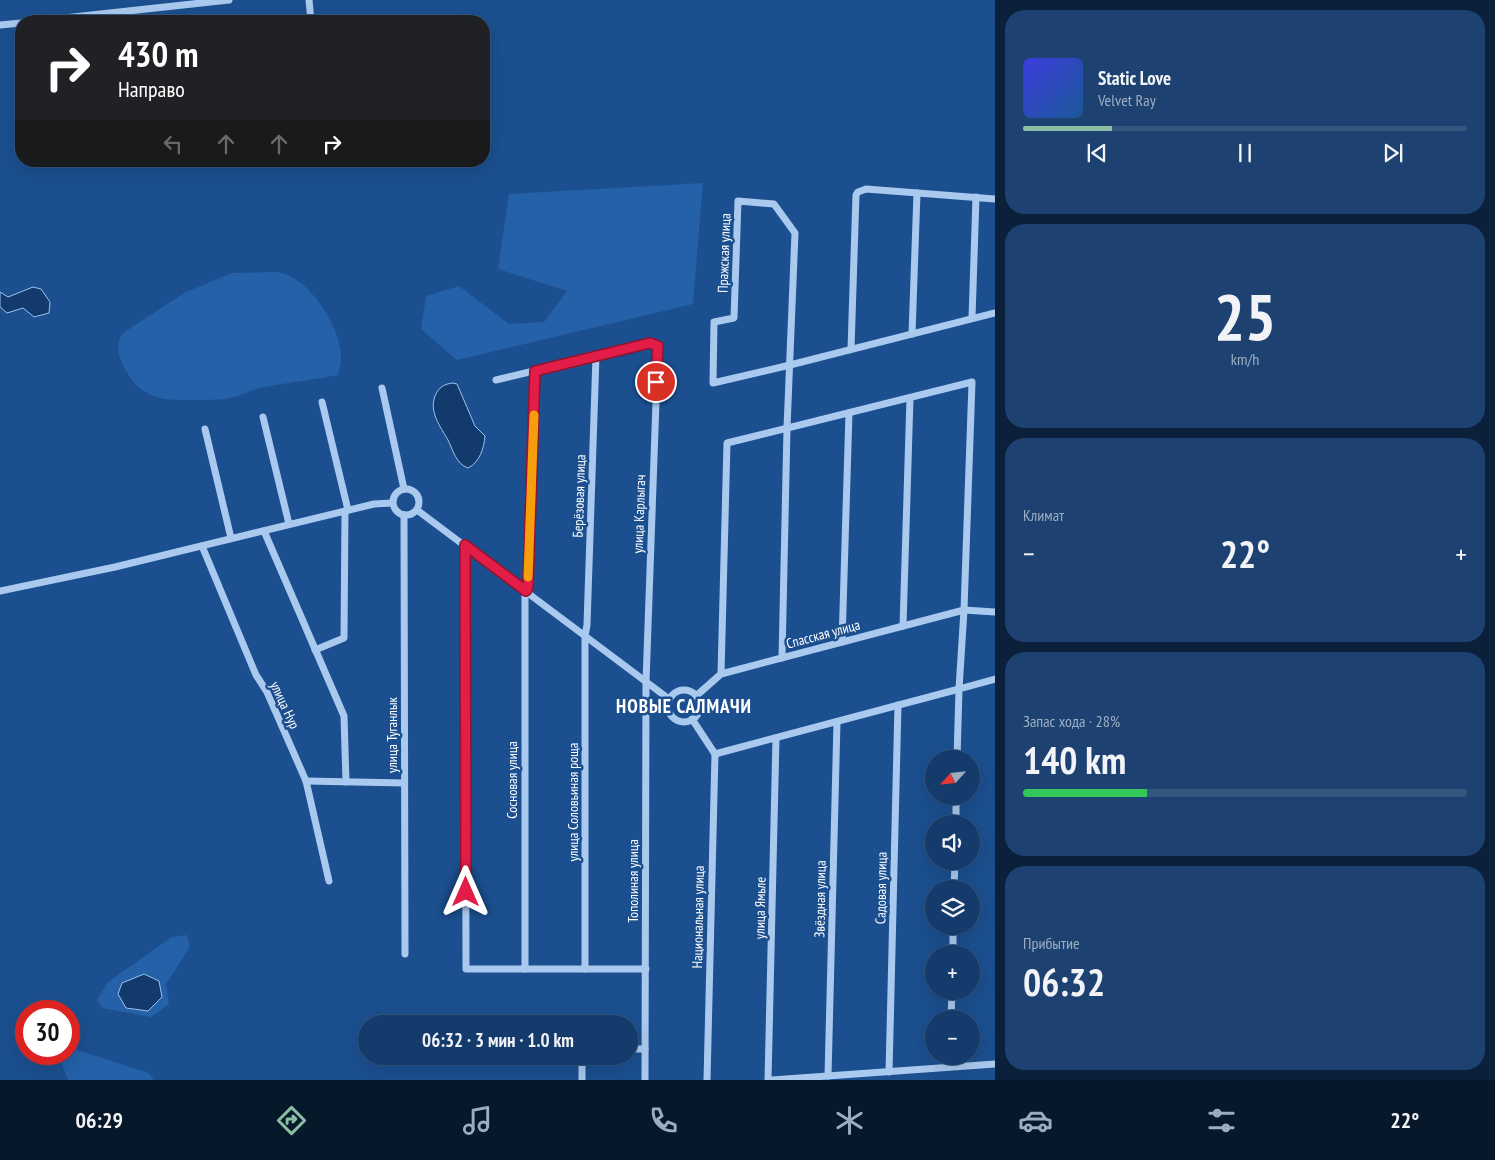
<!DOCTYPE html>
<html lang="ru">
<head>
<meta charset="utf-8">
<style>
	body { margin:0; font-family:"PT Sans Narrow",sans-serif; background:#1d4271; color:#f1f3f6; height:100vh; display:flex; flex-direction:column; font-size:19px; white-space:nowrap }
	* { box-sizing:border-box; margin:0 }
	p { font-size:16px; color:#9dadc1 }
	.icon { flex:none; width:28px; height:28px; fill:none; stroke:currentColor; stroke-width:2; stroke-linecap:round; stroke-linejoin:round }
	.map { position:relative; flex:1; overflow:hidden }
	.details { display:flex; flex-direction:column; gap:10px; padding:10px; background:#0b203b; width:500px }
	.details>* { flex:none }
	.banner { position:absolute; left:15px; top:15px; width:475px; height:152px; border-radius:20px; box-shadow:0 5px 20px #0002,0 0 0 1px #33557e; background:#202124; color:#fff; overflow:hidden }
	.needle { width:32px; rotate:243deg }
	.tools { position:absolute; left:925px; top:750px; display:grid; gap:10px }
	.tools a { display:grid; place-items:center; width:55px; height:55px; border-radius:50%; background:#143b6b; box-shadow:0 5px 20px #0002,0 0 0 1px #33557e; font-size:25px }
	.speed { position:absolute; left:15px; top:1000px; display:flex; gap:10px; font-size:25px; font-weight:700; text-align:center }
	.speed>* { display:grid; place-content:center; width:65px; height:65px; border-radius:50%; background:#143b6b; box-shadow:0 5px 20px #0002,0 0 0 1px #33557e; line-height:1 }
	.speed .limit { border:8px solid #d22; background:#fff; color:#111 }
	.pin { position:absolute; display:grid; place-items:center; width:42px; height:42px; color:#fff; margin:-21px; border:2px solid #fff; border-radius:50%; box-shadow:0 1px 5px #0007 }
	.me { position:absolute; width:55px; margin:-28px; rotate:0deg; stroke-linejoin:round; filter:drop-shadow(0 0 4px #0008) }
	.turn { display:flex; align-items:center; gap:18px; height:105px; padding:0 20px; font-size:22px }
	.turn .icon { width:65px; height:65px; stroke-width:2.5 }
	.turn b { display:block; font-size:35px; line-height:42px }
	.lanes { display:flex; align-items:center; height:48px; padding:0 20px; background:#0003; justify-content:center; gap:25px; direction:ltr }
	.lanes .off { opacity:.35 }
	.big { font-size:38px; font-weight:600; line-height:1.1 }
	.details .card { flex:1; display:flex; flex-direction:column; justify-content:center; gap:8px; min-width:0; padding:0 18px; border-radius:20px; background:#1d4271 }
	.details .dial { align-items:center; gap:0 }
	.dial b { font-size:65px; line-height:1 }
	.song { display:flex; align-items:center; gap:15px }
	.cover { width:60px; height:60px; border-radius:8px; background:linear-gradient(135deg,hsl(240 70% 55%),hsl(210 70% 35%)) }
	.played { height:5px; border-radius:2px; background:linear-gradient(90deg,#8abfa5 20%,#33557e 20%) }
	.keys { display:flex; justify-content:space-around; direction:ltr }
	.heat { display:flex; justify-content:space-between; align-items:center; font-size:28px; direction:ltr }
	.charge { height:8px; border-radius:4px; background:linear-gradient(90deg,#34c759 28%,#33557e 0) }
	.trip { position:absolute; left:358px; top:1015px; width:280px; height:50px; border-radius:25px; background:#143b6b; box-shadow:0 5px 20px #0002,0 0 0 1px #33557e; font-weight:600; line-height:50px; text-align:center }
	.dock { display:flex; height:80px; justify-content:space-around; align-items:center; background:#08182b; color:#9dadc1 }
	.dock .icon { width:35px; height:35px }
	.dock .on { color:#8abfa5 }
	.dock b { font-size:22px; color:#f1f3f6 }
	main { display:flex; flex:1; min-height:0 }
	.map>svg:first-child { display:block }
	.green { fill:#2461a8 }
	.water { fill:#123a6d; stroke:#9cc4f0 }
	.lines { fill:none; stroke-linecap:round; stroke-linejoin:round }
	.minor { stroke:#a9c9ee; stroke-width:7 }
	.route-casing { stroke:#92132f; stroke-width:12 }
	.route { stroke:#e11d48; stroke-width:9 }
	.slow { stroke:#f59e0b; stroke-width:9 }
	.labels { text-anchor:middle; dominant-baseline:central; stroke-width:5; stroke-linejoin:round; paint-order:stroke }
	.street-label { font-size:14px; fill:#fff; stroke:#1b4f8f }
	.district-label { font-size:19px; font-weight:bold; letter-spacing:1px; fill:#fff; stroke:#1b4f8f }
</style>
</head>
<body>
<main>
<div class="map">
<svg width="995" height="1080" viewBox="0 0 995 1080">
	<rect width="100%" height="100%" fill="#1b4f8f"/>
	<g class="green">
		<path d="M703,183L693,304L457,360L421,329L426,296L459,286L509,324L544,322L567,291L498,269L509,194Z"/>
		<path d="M276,272C279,273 284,273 287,275C314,285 343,332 341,360C341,365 339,370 338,375C312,380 286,383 259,388C251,390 243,395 234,397C222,400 209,400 196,400C164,400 142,401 125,369C119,357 114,345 123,333L184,293L232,273Z"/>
		<path d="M187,935L190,947L166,984L169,1004L151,1017L102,1008L97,1000L108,982L172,937Z"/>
		<path d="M69,1047L148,1073L154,1080H68L58,1054H69Z"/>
	</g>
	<g class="water">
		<path d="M33,287L41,289L50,302L49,313L34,317L23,308L7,313L0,307V292L8,297Z"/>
		<path d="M453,383L457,384L475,426L485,436C484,448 480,462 468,468C456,464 453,450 448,440C440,426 429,412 435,396C439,387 444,384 453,383Z"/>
		<path d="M144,974L159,981L162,997L148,1011L126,1008L118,994L122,983Z"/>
	</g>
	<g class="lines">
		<g class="minor">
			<path d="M309,0L311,21"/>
			<path d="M36,21L229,0"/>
			<path d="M0,25L21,23"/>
			<path d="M972,318L976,197"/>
			<path d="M912,334L917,193"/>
			<path d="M851,349L856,195L858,192L866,189L995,199"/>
			<path d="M496,380L650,343L658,346L646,682L645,1080"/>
			<path d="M382,388L404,489"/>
			<path d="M322,402L348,510"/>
			<path d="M263,417L289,524"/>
			<path d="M205,429L231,538"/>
			<circle cx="406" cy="502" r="13"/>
			<path d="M417,510L669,699"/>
			<path d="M404,515L405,954"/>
			<path d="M264,531L344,716L346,782"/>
			<path d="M465,545L466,969H646"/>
			<path d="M202,546L256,675L267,692L306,781L329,881"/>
			<path d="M0,591L115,567L374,504L392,503"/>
			<path d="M995,612L964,610L959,689L995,679"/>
			<path d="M903,626L910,398"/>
			<path d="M842,642L849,413"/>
			<path d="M315,650L344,638L345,511"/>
			<path d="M782,658L787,428L795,233L774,204L738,201L734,318L714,322L713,383L790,365L995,313"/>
			<circle cx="684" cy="706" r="16"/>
			<path d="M696,696L721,674L964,610L972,382L727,443L721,674"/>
			<path d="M692,719L715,754"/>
			<path d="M715,754L959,689L957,759"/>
			<path d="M306,781L404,783"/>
			<path d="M956,824V796"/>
			<path d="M954,889L955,861"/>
			<path d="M953,954V926"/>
			<path d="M525,969V596L528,587L535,371"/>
			<path d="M585,969V636L587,625L596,356"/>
			<path d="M951,1019L952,991"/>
			<path d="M629,1049H645"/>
			<path d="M950,1066V1056"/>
			<path d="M889,1072L898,705"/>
			<path d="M828,1076L837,722"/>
			<path d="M582,1080V1056"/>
			<path d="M707,1080L715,754"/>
			<path d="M768,1080L776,738"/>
			<path d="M772,1080L995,1064"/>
		</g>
	</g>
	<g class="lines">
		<g class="route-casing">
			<path id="route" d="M466,892L465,545L526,591L528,587L535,371L650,343L658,346L656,382"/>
		</g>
		<use href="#route" class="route"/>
		<path class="slow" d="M528,577L534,415"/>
	</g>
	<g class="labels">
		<g class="street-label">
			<text transform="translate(724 253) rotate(-88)">Пражская улица</text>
			<text transform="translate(579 496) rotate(-88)">Берёзовая улица</text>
			<text transform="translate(639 514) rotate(-88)">улица Карлыгач</text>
			<text transform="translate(823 634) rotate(-15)">Спасская улица</text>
			<text transform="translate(285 705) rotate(65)">улица Нур</text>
			<text transform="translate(392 735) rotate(-90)">улица Туганлык</text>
			<text transform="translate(512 780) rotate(-90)">Сосновая улица</text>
			<text transform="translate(573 802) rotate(-90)">улица Соловьиная роща</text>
			<text transform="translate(633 881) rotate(-90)">Тополиная улица</text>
			<text transform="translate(881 888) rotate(-89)">Садовая улица</text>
			<text transform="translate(820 899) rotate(-89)">Звёздная улица</text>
			<text transform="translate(760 908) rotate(-89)">улица Ямьле</text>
			<text transform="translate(698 917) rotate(-89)">Национальная улица</text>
		</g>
		<g class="district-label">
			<text x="684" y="706">НОВЫЕ САЛМАЧИ</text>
		</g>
	</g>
</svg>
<div class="tools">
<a><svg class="needle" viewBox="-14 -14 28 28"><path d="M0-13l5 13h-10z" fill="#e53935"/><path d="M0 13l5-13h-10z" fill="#9dadc1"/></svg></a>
<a><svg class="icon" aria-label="sound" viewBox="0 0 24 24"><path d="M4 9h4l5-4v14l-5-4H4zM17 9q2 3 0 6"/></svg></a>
<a><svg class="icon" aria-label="layers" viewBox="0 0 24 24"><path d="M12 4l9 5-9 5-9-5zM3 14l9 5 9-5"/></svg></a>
<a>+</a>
<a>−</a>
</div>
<div class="speed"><div class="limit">30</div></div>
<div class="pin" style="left:656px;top:382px;background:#d93025"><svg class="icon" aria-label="arrive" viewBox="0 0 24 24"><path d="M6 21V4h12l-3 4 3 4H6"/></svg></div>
<svg class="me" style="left:466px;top:892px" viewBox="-20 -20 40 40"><path d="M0-17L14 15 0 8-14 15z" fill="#e11d48" stroke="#fff" stroke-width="4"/></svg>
<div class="trip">06:32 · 3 мин · 1.0 km</div>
<div class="banner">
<div class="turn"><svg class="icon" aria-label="right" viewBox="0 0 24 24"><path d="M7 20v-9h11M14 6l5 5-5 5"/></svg><div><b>430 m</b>Направо</div></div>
<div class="lanes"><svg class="icon off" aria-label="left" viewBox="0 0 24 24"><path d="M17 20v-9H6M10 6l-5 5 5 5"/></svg><svg class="icon off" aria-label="ahead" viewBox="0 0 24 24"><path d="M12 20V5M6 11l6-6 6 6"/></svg><svg class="icon off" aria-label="ahead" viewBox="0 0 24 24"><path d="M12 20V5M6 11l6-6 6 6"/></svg><svg class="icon" aria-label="right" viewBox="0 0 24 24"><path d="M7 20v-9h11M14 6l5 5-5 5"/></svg></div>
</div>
</div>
<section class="details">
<div class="card">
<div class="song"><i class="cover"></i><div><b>Static Love</b><p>Velvet Ray</p></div></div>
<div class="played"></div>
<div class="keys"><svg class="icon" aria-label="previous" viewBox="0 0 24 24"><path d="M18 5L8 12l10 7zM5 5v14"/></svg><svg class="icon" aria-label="pause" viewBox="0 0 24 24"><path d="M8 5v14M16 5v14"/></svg><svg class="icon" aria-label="next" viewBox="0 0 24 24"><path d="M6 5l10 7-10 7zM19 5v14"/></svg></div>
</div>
<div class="card dial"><b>25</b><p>km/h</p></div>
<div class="card"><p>Климат</p>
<div class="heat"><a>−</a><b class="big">22°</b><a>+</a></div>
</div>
<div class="card"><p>Запас хода · 28%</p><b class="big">140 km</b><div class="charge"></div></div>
<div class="card"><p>Прибытие</p><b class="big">06:32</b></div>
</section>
</main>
<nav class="dock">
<b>06:29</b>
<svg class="icon on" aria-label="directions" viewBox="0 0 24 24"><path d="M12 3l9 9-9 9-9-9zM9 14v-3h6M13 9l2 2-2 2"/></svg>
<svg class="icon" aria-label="music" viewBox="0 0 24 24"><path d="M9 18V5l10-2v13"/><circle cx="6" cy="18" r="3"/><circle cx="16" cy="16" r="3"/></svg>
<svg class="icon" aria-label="phone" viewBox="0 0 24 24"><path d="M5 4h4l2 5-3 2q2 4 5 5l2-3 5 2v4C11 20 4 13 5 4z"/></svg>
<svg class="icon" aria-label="climate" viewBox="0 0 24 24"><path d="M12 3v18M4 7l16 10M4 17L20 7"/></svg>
<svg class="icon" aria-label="car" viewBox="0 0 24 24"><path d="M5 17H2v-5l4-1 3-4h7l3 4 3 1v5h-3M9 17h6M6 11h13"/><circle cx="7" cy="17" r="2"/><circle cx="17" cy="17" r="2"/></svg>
<svg class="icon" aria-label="filters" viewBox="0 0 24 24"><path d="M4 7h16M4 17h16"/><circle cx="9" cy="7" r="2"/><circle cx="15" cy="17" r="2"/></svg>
<b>22°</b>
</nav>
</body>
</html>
